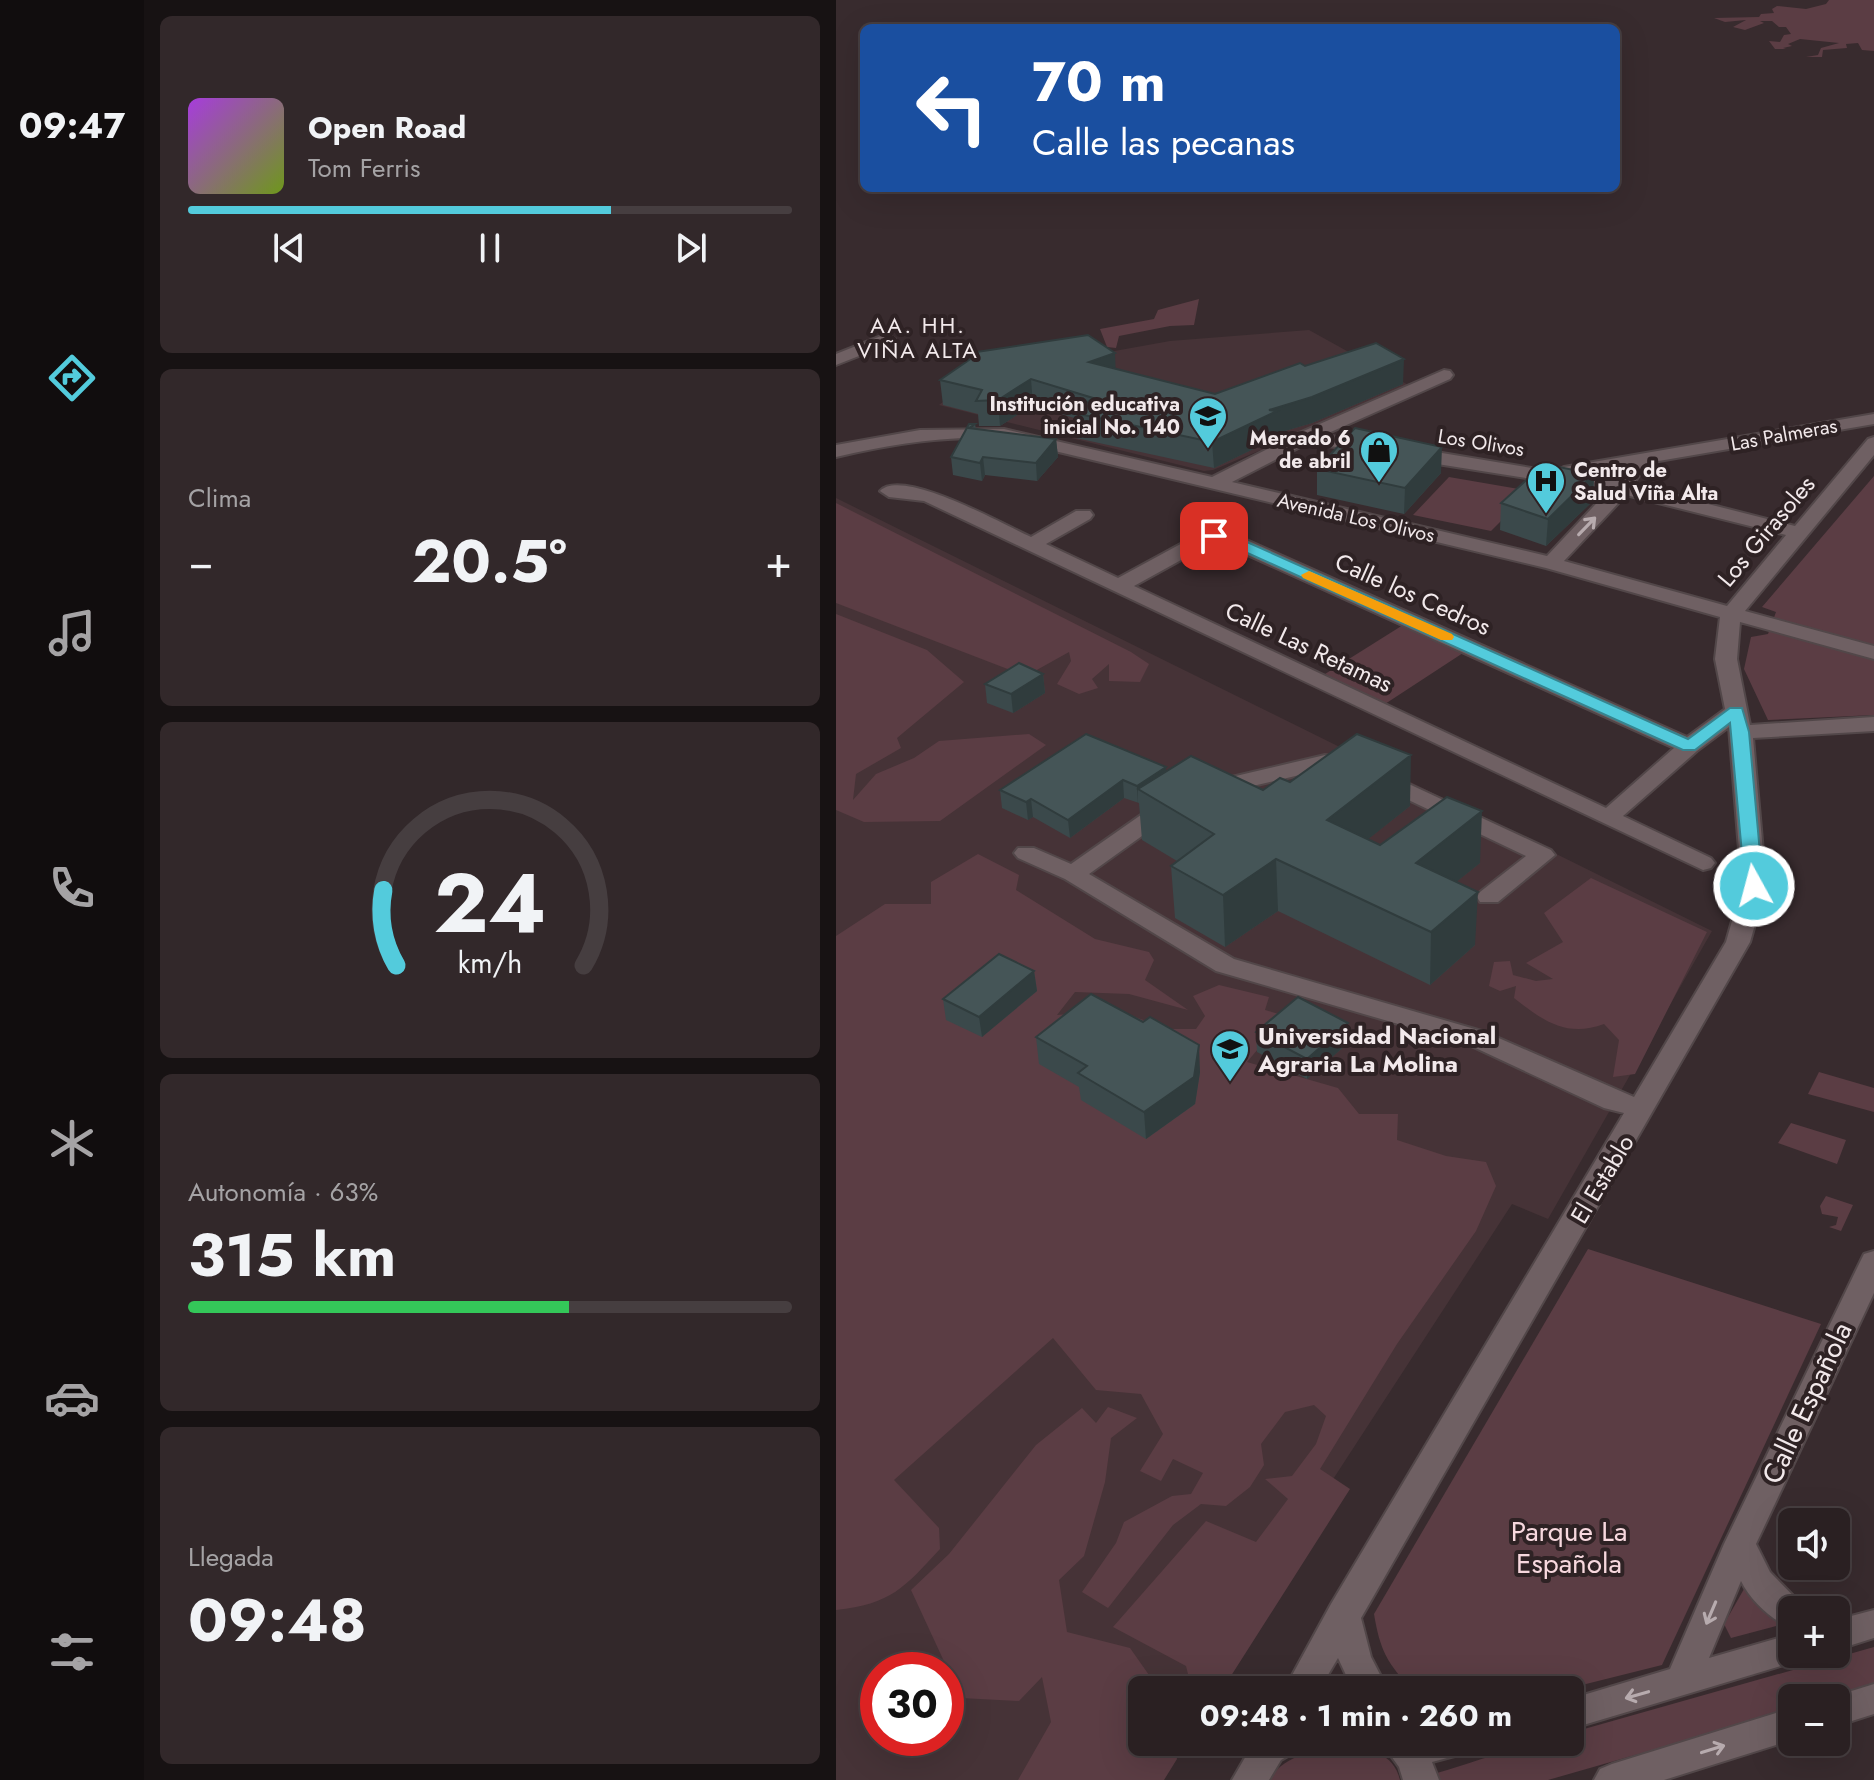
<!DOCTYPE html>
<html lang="es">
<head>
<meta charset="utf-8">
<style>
	body { margin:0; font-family:Jost,sans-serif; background:#32282a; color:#f1f3f6; height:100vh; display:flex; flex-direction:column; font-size:30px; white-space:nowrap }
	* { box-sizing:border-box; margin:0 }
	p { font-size:26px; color:#a5a3a5 }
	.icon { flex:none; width:44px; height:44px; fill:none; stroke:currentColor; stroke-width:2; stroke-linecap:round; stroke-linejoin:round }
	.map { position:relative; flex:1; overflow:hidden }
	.drawer { display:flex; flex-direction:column; gap:16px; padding:16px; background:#171213; width:692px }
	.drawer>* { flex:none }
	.hud { position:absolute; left:24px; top:24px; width:760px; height:168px; border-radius:12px; box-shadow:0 8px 32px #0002,0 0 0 2px #463e40; background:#1a4fa0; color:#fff; overflow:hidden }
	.fabs { position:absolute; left:942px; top:1508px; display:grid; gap:16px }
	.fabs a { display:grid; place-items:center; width:72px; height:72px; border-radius:12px; background:#2a2022; box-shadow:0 8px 32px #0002,0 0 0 2px #463e40; font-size:40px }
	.speed { position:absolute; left:24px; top:1652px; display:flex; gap:16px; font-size:40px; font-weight:700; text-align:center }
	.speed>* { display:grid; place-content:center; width:104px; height:104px; border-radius:50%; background:#2a2022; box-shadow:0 8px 32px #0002,0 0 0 2px #463e40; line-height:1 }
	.speed .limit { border:12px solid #d22; background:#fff; color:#111 }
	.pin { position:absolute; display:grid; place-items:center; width:68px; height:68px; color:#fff; margin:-34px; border-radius:16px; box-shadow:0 4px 12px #0006 }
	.me { position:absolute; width:88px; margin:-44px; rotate:353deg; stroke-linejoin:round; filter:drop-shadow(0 0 6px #0008) }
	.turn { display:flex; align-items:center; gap:28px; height:168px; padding:0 40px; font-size:36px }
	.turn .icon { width:104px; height:104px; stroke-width:2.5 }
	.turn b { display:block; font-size:56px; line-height:68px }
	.big { font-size:60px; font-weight:700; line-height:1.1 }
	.drawer .tile { flex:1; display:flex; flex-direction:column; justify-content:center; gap:12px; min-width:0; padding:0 28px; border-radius:12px; background:#32282a }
	.drawer .dial { align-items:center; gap:0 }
	.dial svg { height:208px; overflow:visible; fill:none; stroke:#463e40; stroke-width:7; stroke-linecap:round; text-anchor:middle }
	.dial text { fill:#f1f3f6; stroke:none }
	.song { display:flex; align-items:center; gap:24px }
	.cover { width:96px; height:96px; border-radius:12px; background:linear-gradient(135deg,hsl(280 70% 55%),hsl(80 70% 35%)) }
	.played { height:8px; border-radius:4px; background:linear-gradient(90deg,#53cbdc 70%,#463e40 70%) }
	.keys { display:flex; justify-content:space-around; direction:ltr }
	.heat { display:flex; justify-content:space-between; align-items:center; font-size:44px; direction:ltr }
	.charge { height:12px; border-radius:6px; background:linear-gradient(90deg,#34c759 63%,#463e40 0) }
	.trip { position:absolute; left:292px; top:1676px; width:456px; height:80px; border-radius:12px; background:#2a2022; box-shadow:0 8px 32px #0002,0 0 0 2px #463e40; font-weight:700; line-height:80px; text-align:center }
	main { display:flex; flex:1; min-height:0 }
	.menu { display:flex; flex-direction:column; width:144px; justify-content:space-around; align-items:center; background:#110d0e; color:#a5a3a5 }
	.menu .icon { width:56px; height:56px }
	.menu .active { color:#53cbdc }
	.menu b { font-size:36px; color:#f1f3f6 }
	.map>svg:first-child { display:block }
	.built { fill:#463337; fill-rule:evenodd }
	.green { fill:#5b3d44 }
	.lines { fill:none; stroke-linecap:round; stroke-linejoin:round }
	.minor-casing { stroke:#524749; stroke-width:4 }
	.minor { fill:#6f6063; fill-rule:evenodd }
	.wall { fill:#3b494b }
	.shaded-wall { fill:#303c3d }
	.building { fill:#455557; stroke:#303c3d; stroke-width:2 }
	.oneway { stroke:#b7abae }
	.route { fill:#53cbdc; stroke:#36848f; stroke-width:2 }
	.slow { fill:#f59e0b }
	.labels { text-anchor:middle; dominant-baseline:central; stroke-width:8; stroke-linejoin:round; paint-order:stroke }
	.far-poi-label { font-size:20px; font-weight:bold; fill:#f2e9eb; stroke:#2e2224; text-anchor:end }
	.far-street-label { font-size:20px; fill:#f2e9eb; stroke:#2e2224 }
	.far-neighbourhood-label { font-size:22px; letter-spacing:2px; fill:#f2e9eb; stroke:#2e2224 }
	.street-label { font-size:24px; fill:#f2e9eb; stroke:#2e2224 }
	.poi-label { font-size:24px; font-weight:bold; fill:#f2e9eb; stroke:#2e2224; text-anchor:start }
	.near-street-label { font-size:28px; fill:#f2e9eb; stroke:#2e2224 }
	.near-park-label { font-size:28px; fill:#f7d8de; stroke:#2e2224 }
</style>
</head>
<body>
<main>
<nav class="menu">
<b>09:47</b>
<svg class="icon active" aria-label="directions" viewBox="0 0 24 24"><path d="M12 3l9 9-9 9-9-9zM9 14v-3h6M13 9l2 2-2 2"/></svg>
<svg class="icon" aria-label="music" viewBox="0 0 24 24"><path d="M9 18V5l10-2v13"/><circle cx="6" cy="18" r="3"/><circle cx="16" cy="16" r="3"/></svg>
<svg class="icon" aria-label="phone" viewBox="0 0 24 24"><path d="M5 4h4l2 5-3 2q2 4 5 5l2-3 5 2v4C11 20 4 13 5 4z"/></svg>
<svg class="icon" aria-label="climate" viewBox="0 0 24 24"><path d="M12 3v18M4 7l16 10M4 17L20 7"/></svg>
<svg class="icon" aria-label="car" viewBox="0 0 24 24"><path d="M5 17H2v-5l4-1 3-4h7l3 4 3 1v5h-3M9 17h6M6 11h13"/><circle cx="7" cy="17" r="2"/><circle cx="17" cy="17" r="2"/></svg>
<svg class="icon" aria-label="filters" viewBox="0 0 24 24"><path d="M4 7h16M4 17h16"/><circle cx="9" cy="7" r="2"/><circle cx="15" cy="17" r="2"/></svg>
</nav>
<section class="drawer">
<div class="tile">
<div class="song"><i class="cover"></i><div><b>Open Road</b><p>Tom Ferris</p></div></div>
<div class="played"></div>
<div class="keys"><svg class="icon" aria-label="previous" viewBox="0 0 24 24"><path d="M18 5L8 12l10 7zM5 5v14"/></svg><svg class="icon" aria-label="pause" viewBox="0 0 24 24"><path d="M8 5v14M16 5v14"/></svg><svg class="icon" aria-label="next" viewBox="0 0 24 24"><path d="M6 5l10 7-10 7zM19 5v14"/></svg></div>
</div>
<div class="tile"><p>Clima</p>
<div class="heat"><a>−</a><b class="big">20.5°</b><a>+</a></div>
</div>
<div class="tile dial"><svg viewBox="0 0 100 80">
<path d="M14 69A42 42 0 1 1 86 69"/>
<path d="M14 69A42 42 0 0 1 9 40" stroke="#53cbdc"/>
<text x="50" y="56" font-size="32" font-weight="700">24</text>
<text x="50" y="72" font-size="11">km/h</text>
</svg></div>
<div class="tile"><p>Autonomía · 63%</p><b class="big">315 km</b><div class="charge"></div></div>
<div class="tile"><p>Llegada</p><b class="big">09:48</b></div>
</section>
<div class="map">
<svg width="1038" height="1780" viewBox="0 0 1038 1780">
	<rect width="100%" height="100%" fill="#382b2e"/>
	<g class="built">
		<path d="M473,330L576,387L377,470L368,471L103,405L140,376L334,341Z"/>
		<path d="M0,498L876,931L712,1219L676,1204L360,1690H306L302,1780H0ZM42,1670H110V1738H42Z"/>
	</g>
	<g class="green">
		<path d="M993,0H1038V51L1026,50L1022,43L1010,44L1011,48L987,50L986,57H970L982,55L985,48L1003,43L964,39L952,44L956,46L947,48L950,49H939L933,41L944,42L948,35L955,34L950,27H943L936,21H924L928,23L909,30L897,27L910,20L889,22L878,18L923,17L925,14L938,13L936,9L941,6L970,9L990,4Z"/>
		<path d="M363,299L358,325L334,326L283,336L280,348L271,347L264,329L318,319L322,310Z"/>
		<path d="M1038,476V715L932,720L908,669L915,637L932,634L940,612L926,607Z"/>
		<path d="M613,477L695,491L655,531L577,515Z"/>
		<path d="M0,503L295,652L313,664L304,682L273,681V664L256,679L262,688L243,694L221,684L235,661L233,652L190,676L0,603Z"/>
		<path d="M0,614L91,650L128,682L61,738L65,748L20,774L17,800L40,774L78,758L103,741L193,734L210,745L104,821L28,822L0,810Z"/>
		<path d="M567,625L627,653L549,704L489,674Z"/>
		<path d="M142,854L183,875L180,890L259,939L313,952L318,960L309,980L352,1010L293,994L239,992L221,1015L280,1010L332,1029H360L369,1016L357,996L383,985L433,997L429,1010L450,1016L411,1062L502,1088L523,1114H562L561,1140L610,1156L650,1162L660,1186L640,1231L561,1344L484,1469L514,1489L386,1690H356L350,1666L277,1627L370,1521L420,1542L452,1499L429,1479L456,1476L480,1444L490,1416L478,1405L449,1412L425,1444L428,1465L414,1487L390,1506L365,1504L337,1525L272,1608L246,1592L280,1543L288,1522L336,1496L355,1494L367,1473L337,1459L325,1481L304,1471L327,1434L305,1394L260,1390L217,1338L58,1480L103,1528L104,1549C68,1588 55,1604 0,1610V936L49,904H95V882Z"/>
		<path d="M755,878L871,932L799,1074L777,1077L783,1040L768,1024C731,1038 707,1021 678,998L680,986L664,991L653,986L658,962L674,961L677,975L700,981L717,979L690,963L727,942L708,913Z"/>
		<path d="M983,1072L1038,1088V1112L972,1094Z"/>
		<path d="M955,1123L1010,1140L1001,1164L942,1143Z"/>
		<path d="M990,1196L1017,1205L1005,1231L993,1227L1000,1225L1002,1217L986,1214L984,1206Z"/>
		<path d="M752,1249L985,1324L826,1665L726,1690H577C551,1664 544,1650 538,1614Z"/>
		<path d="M272,1407L301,1418L275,1438L269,1482L248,1556L223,1580L231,1632L294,1648L313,1675L301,1712L306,1711V1742H337L341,1759L328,1780H182L215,1722L206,1677L183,1701L125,1698L75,1590L113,1554L200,1445L246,1408L260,1423Z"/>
		<path d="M908,1589L917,1592L952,1623L895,1638L888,1624Z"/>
		<path d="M1038,1647V1686L998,1698H956V1710L712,1780H601V1773C645,1760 688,1742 734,1742V1733Z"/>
		<path d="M508,1746C533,1749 557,1752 564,1780H433C447,1755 482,1749 508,1746Z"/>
	</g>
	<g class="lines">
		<g class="minor-casing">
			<g id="minor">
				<path d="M50,334L59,339L56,343L0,365V354Z"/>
				<path d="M608,370L614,371L617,375L614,379L488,435L542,443L544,447L542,451L470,444L396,482L711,556L772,491L576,460L567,454L569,450L576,448L720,472L728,467L1038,414V424L811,463L797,485L959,526L1032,439L1038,437V455L909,611L1038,646V659L904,622L901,659L914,725L1038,717V731L917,738L930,886L914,942L525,1618L535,1657L552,1690H517L502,1658L483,1690H448L495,1604L788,1113L768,1108L631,1044L380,971L229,879L182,858L178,853L182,848H198L235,864L322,803H338L341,808L338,813L253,874L398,959L649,1032L798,1097L890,942L906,886L893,727L861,751L787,816L875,858L879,863L875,868L867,870L88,501L53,497L44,491C66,467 168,525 195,537L240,511H254L257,515L254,519L210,544L282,578L363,534L395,533L851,737L889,709L879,659L884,617L710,568L168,439C110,435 56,444 0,457V445L84,430L168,429L376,477L463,433ZM790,467L781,481L744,476ZM790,495L950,535L891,606L728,561ZM385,543L838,748L770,808L298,586L374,544Z"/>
				<path d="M489,755L518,759L521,764L510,771L489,769L378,795L370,793L367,788L370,783Z"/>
				<path d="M547,772L715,850L719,855L662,902H644L641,897L644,892L690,856L539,784L536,779L539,774Z"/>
				<path d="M1038,1251V1293L920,1544L934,1572L971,1610H956V1628C936,1621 914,1600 905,1581L873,1658L956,1634V1654H970L968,1659L734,1729V1699L834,1669L888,1544L1024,1262L1028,1254Z"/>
				<path d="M1038,1610V1638L1000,1650V1620Z"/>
				<path d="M1038,1684V1714L1000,1726V1698H993Z"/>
				<path d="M956,1708V1740L828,1780H758L764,1769L776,1764Z"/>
				<path d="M418,1742H462L457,1753L445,1760L433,1780H396Z"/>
				<path d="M545,1742H635L630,1753L596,1762L603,1780H567L563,1767Z"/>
			</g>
		</g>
		<use href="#minor" class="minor"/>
	</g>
	<g class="wall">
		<path d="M134,353L280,369L379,394L469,366L567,384L476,423L442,433V437L378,468L240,438L238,418L197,405L164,426H143L142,414L107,405L104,380L134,359Z"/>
		<path d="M139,424L140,429L220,439L222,457L201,481L149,475L146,481L117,475L115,457Z"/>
		<path d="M481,469L605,473L568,514L481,495Z"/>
		<path d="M758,474L757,501L710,546L664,530L665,503Z"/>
		<path d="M207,674L209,693L177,713L151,703L149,684Z"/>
		<path d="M330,771L427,790L454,782L574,806L532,839L544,845L644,863L620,882L639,945L594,985L442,911L389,947L339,918L335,866L341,861L306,840L303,803L288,798L234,838L197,817L192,820L166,808L164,790Z"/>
		<path d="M198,971L201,991L146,1037L110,1020L107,999Z"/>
		<path d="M420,1032L512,1043L471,1079L421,1052Z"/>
		<path d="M200,1037L364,1072L359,1104L310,1139L245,1100L243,1087L203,1064Z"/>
	</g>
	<g class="shaded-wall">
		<path d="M279,353L280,378L253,362Z"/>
		<path d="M568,359L567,384L476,423L442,433V437L378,468L376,442L433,410Z"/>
		<path d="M195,379L197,405L164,426L162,400Z"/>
		<path d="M220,439L222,457L201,481L200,463Z"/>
		<path d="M606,447L605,473L568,514L569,488Z"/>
		<path d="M147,457L149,475L146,481L144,463Z"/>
		<path d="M758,474L757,501L710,546L712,519Z"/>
		<path d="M207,674L209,693L177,713L175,694Z"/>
		<path d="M575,755L574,806L492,871L491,820Z"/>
		<path d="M330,767L331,785L302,789V804L301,786Z"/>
		<path d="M287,780L288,798L234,838L232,820Z"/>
		<path d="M195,799L197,817L192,820L190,802Z"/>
		<path d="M646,811L644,863L579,915L580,863Z"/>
		<path d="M440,859L442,911L389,947L387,895Z"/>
		<path d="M642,892L639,945L594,985L595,932Z"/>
		<path d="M198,971L201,991L146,1037L143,1017Z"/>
		<path d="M512,1023V1043L471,1079V1059Z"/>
		<path d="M363,1045L364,1072L359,1104L310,1139L308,1112Z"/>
	</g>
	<g class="building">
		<path d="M252,335L279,353L253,362L379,394L464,363L469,366L540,343L568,359L476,397L433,410L441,411L376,442L238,413L257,398L195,379L162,400L140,401L146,390L104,380L136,358L134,353Z"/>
		<path d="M133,424H139L133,428L220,439L200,463L147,457L144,463L115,457Z"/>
		<path d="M519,428L606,447L569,488L481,469Z"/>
		<path d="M708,464L758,474L712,519L665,503Z"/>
		<path d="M183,663L207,674L175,694L149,684Z"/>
		<path d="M250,734L330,767L301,786L287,780L232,820L195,799L190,802L164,790Z"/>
		<path d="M521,734L575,755L491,820L544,845L611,797L646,811L580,863L642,892L595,932L440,859L387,895L335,866L378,834L302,789L355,756L427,790L444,778L454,782Z"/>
		<path d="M163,954L198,971L143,1017L107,999Z"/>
		<path d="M255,994L307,1022L314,1017L363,1045L358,1077L308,1112L242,1073L251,1066L200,1037Z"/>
		<path d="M462,997L512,1023L471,1059L420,1032Z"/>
	</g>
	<defs><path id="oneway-shaft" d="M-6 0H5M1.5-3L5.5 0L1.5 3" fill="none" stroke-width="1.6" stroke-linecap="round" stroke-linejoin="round" transform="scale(2)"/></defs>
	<g class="oneway">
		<use href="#oneway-shaft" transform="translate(751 526) rotate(-46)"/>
		<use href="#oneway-shaft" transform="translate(875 1613) rotate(113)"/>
		<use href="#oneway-shaft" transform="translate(801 1695) rotate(164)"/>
		<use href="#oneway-shaft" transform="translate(877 1749) rotate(-17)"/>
	</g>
	<path class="route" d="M378,532L393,534L852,739L894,708H906L913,732L927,886L918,892L909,886L894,723L859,750H847L385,541L373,539V533Z"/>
	<path class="slow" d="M473,571L616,634L618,637L616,640H605L467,578L465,575Z"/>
	<defs>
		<g id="school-pin" transform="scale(2)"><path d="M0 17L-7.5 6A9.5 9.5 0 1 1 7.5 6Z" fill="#53cbdc" stroke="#2e2224"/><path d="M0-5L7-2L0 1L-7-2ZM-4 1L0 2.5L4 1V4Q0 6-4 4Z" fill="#111"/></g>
		<g id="shop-pin" transform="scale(2)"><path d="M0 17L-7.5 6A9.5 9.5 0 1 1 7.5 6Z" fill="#53cbdc" stroke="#2e2224"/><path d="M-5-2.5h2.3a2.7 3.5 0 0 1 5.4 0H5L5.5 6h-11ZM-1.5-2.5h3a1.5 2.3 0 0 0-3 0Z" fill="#111"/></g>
		<g id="hospital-pin" transform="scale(2)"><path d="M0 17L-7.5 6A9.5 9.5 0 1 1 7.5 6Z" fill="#53cbdc" stroke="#2e2224"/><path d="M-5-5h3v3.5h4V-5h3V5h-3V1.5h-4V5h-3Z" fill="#111"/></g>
		<g id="university-pin" transform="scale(2)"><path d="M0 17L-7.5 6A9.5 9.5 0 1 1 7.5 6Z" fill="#53cbdc" stroke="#2e2224"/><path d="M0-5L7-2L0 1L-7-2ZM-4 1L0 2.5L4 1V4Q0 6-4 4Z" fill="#111"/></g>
	</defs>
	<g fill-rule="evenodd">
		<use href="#school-pin" x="372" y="416"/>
		<use href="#shop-pin" x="543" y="450"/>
		<use href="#hospital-pin" x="710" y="481"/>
		<use href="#university-pin" x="394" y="1049"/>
	</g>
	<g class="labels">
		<g class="far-poi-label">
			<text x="344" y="404">Institución educativa<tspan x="344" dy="23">inicial No. 140</tspan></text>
			<text x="515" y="438">Mercado 6<tspan x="515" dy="23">de abril</tspan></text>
			<text x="738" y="470" text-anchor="start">Centro de<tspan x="738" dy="23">Salud Viña Alta</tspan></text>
		</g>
		<g class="far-street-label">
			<text transform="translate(948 435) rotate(-10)">Las Palmeras</text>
			<text transform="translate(645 443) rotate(9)">Los Olivos</text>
			<text transform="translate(520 518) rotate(13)">Avenida Los Olivos</text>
		</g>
		<g class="far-neighbourhood-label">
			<text x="82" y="325">AA. HH.<tspan x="82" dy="25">VIÑA ALTA</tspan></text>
		</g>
		<g class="street-label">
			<text transform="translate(930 531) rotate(-50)">Los Girasoles</text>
			<text transform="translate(577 594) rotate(24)">Calle los Cedros</text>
			<text transform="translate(473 647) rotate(25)">Calle Las Retamas</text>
			<text transform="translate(766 1179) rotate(-59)">El Establo</text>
		</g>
		<g class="poi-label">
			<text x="422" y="1035">Universidad Nacional<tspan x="422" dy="28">Agraria La Molina</tspan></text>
		</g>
		<g class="near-street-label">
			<text transform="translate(971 1403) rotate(-65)">Calle Española</text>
		</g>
		<g class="near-park-label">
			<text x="733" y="1531">Parque La<tspan x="733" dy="32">Española</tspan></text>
		</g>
	</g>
</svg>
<div class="fabs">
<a><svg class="icon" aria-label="sound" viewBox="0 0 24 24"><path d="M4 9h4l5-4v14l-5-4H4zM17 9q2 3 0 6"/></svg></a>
<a>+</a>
<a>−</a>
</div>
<div class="speed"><div class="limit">30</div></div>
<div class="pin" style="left:378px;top:536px;background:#d93025"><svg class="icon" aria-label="arrive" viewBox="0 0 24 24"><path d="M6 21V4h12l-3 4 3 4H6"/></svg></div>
<svg class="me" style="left:918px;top:886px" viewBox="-20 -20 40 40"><circle r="17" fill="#53cbdc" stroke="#fff" stroke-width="3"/><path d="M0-11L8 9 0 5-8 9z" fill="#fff"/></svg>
<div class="trip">09:48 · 1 min · 260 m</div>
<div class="hud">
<div class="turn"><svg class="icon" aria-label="left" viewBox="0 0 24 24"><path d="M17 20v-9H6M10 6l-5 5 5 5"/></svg><div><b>70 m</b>Calle las pecanas</div></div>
</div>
</div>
</main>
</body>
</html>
